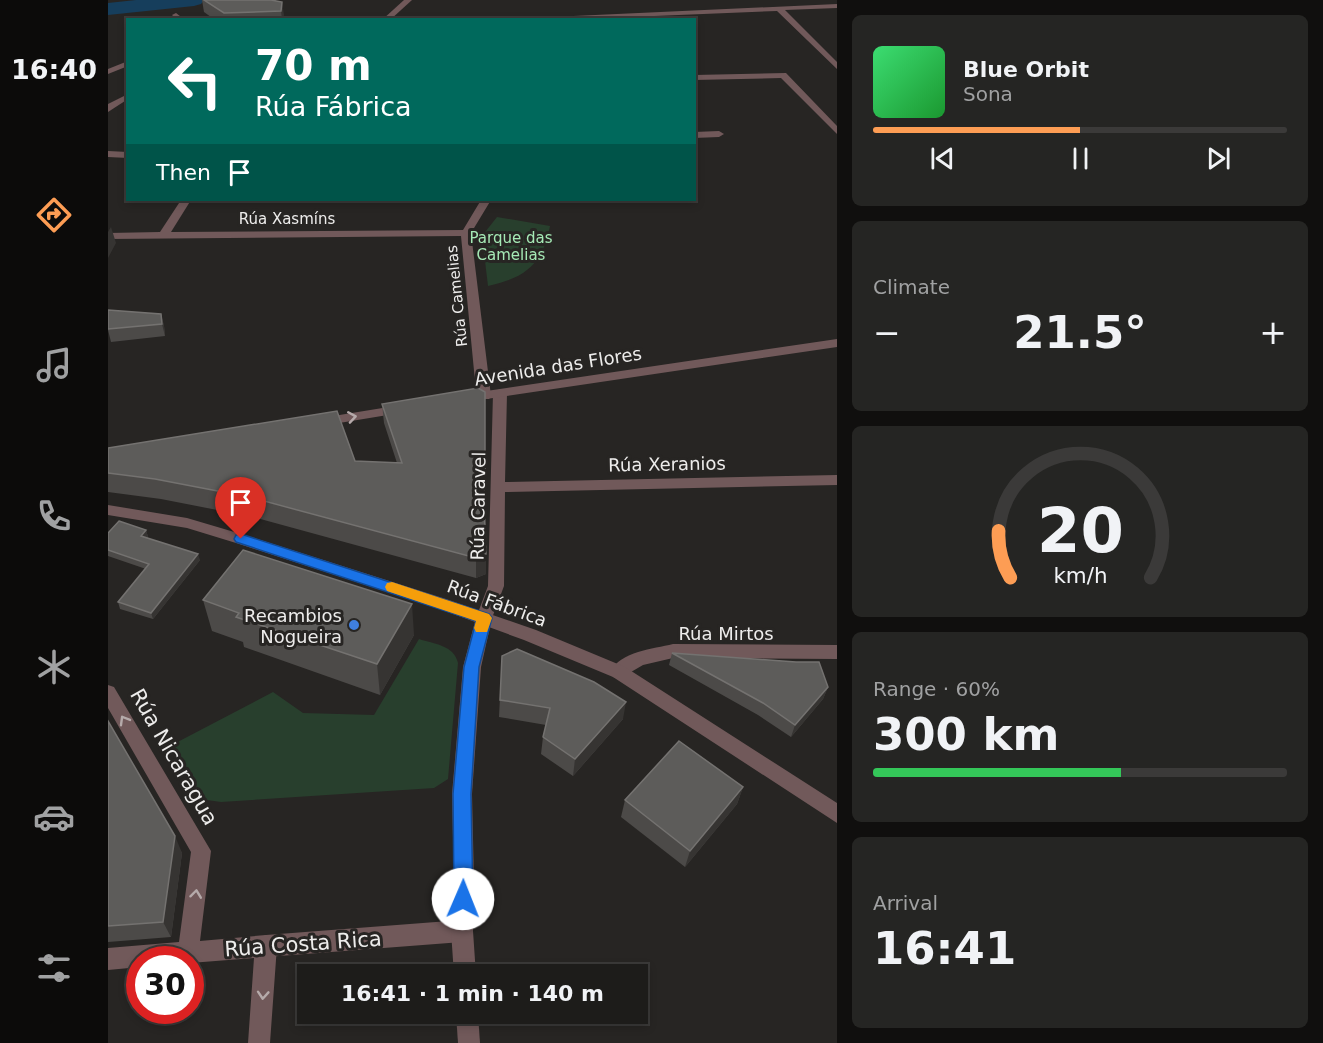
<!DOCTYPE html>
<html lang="en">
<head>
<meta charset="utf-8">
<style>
	body { margin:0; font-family:"DejaVu Sans",sans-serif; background:#252523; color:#f1f3f6; height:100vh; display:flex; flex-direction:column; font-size:22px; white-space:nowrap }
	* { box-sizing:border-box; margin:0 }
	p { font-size:20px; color:#a0a1a2 }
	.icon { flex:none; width:33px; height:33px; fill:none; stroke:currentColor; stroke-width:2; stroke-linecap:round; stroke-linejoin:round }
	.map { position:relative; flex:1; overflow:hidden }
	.drawer { display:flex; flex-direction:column; gap:15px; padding:15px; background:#100f0e; width:486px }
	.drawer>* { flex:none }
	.top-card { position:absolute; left:18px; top:18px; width:570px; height:183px; border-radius:0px; box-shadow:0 3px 9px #0003,0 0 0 2px #3b3a39; background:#00695c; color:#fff; overflow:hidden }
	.speed { position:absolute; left:18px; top:946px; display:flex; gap:12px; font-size:30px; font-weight:700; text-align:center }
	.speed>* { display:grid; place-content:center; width:78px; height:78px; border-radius:50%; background:#1d1c1a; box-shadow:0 3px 9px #0003,0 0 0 2px #3b3a39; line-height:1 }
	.speed .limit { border:9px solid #d22; background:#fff; color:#111 }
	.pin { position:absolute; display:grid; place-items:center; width:51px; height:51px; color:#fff; margin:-62px -26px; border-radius:50% 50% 50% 0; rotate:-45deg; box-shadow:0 0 6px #0007 }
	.pin .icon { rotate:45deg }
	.me { position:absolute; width:66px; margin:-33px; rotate:1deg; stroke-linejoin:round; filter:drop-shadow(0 0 4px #0008) }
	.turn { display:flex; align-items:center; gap:21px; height:126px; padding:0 30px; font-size:27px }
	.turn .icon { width:78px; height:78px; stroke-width:2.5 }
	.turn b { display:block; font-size:42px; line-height:51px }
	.then { display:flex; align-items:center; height:57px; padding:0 30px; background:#0003; gap:12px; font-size:22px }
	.big { font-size:45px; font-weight:800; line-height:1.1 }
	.drawer .widget { flex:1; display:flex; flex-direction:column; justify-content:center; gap:9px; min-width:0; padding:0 21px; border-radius:9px; background:#252523 }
	.drawer .dial { align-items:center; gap:0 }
	.dial svg { height:156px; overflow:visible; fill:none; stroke:#3b3a39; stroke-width:7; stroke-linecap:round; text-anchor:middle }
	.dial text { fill:#f1f3f6; stroke:none }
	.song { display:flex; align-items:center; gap:18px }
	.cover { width:72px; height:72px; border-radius:9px; background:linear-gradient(135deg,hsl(140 70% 55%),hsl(130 70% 35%)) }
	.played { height:6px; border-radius:3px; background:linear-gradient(90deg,#fd9d54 50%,#3b3a39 50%) }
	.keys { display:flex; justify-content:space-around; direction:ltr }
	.heat { display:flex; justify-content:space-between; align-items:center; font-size:33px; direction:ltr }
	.charge { height:9px; border-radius:4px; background:linear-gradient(90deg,#34c759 60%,#3b3a39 0) }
	.trip { position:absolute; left:189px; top:964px; width:351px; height:60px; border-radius:0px; background:#1d1c1a; box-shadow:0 3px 9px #0003,0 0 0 2px #3b3a39; font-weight:800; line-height:60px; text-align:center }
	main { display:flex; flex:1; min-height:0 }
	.menu { display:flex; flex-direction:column; width:108px; justify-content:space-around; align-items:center; background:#0c0b0a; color:#a0a1a2 }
	.menu .icon { width:42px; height:42px }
	.menu .active { color:#fd9d54 }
	.menu b { font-size:27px; color:#f1f3f6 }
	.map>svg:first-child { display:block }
	.green { fill:#283f2d }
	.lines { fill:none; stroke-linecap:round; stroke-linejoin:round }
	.river { fill:#163e5c; fill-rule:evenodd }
	.pedestrian { fill:#71595a; fill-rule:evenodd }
	.minor { fill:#71595a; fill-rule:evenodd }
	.tertiary { fill:#71595a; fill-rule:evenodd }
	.wall { fill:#4c4a48 }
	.shaded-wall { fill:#363432 }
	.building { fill:#5d5c5a; stroke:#747270; stroke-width:1.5 }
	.oneway { stroke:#b5aaaa }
	.route { fill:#1a73e8; stroke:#114b97; stroke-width:1.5 }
	.slow { fill:#f59e0b }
	.shop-dot { fill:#3f7fe0; stroke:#272523; stroke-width:2 }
	.labels { text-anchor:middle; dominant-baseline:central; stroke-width:6; stroke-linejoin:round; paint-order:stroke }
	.far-street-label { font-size:15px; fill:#edeceb; stroke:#272523 }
	.far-park-label { font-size:15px; fill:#a5e9b5; stroke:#272523 }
	.street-label { font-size:18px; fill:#edeceb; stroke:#272523 }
	.poi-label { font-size:18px; fill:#edeceb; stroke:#272523; text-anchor:end }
	.near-street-label { font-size:21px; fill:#edeceb; stroke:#272523 }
</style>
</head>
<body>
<main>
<nav class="menu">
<b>16:40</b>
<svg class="icon active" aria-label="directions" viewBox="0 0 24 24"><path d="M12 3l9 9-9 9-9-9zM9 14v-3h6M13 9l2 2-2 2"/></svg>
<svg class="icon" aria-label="music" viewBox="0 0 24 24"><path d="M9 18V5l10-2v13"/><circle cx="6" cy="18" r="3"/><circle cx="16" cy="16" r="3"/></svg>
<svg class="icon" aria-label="phone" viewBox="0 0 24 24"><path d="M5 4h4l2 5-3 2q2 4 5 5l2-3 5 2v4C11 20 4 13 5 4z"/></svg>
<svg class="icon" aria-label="climate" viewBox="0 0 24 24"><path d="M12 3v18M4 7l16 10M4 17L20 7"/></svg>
<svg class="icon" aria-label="car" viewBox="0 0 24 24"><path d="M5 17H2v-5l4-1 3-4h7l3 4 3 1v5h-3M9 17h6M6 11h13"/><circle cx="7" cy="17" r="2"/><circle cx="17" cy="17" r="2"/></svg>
<svg class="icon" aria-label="filters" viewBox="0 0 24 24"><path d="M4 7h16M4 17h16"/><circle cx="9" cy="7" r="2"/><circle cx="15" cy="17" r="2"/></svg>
</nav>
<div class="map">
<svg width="729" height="1043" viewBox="0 0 729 1043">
	<rect width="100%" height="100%" fill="#272523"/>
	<g class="green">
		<path d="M389,217L442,226C435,264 417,278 380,286L374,236Z"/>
		<path d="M311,639C326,644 346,645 350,663L340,779L326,788L113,802L99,800L91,794L60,747L165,692L195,713L266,715Z"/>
	</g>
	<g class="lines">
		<path class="river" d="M28,0H96L93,4L86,6L0,15V3Z"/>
		<path class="pedestrian" d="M354,920L361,924L365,931L361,938L354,942L158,957L150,954L147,946L150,938L158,935Z"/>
		<g class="minor">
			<path d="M296,0H304L282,20H274Z"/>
			<path d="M729,4V8L677,10L729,62V69L669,11L449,20H379Z"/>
			<path d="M68,13L77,20H69L64,15Z"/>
			<path d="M20,61V66L0,74V69Z"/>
			<path d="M678,73L729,126V134L673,78L586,80V75Z"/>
			<path d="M20,94V99L0,112V104Z"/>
			<path d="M586,132L611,131L616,134L611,137L586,138Z"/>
			<path d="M0,151L20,152V158L0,157Z"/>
			<path d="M73,200H83L63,232L355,230L373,200H383L363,233L383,396L381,399H371L367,381L353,236L0,239V233L52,232Z"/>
			<path d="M392,389L399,393L397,482L729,475V485L397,492L396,586L384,618L373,667L364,794L366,882L365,931L368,975H346L343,931L346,882L344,794L355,667L368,618L380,586L385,393Z"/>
			<path d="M565,644L729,645V659L565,658L535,665L511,679L505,677L502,672C513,651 545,649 565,644Z"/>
			<path d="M0,685L6,687L103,851L92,941L158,935L166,938L169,946L162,1043H140L146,958L82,963V960H32V967L0,970V948L71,942L83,852L0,708Z"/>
			<path d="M348,1014H370L372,1043H350Z"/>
		</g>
		<g class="tertiary">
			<path d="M729,339V347L358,402L351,398L358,394Z"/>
			<path d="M293,405L298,406L300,409L298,412L213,426L206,422L213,418Z"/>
			<path d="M0,505L79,518L133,534L338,599L428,630L517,667L729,803V823L505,677L416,640L326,607L128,543L79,528L0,515Z"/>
		</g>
	</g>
	<g class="wall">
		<path d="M94,0H163L174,2L175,20H107L96,12Z"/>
		<path d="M0,310L53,314L56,326L57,336L3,342L0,330Z"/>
		<path d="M274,404L377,474V494H376L378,554V574L368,578L145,517L53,499L0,492V448L247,461L289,463L276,423Z"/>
		<path d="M38,530L40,537L39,538L92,560L45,619L12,609L10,602L38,569L0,556V533Z"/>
		<path d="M95,600L306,635L272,695L136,647L135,642L104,631Z"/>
		<path d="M564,653L720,687L715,699L683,737L650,715L561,665Z"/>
		<path d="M394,656L515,719L465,776L433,754L435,737L438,725L391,717Z"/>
		<path d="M0,721L74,853L63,937L0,942Z"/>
		<path d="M635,787L629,804L577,867L513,817L517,800Z"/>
	</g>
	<g class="shaded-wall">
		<path d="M174,2L176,15L175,20H174L173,11Z"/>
		<path d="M3,227L8,243L0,258V232Z"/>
		<path d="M53,314L56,326L57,336L54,324Z"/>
		<path d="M38,530L40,537L35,543L33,536Z"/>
		<path d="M90,554L92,560L45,619L43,613Z"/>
		<path d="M378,554V574L368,578V558Z"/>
		<path d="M304,604L306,635L272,695L269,664Z"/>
		<path d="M720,687L715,699L683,737L687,725Z"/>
		<path d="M518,702L515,719L465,776L467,759Z"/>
		<path d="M635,787L629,804L577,867L582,851Z"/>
		<path d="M67,836L74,853L63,937L55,922Z"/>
	</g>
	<g class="building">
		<path d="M96,0H163L174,2L173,11L116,13Z"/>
		<path d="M0,310L53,314L54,324L0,329Z"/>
		<path d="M370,388L377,392V474H375L378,554L368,558L141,497L47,479L0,473V448L229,411L247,461L294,463L274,404Z"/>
		<path d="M11,521L38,530L33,536L90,554L43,613L10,602L41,564L0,550V533Z"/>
		<path d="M135,550L304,604L269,664L128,617L131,613L95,600Z"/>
		<path d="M409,649L486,682L518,702L467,759L435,737L442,708L392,700L394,656Z"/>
		<path d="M564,653L688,662H711L720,687L687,725L655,703Z"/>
		<path d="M0,721L67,836L55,922L0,926Z"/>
		<path d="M571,741L635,787L582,851L517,800Z"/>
	</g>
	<defs><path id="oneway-chevron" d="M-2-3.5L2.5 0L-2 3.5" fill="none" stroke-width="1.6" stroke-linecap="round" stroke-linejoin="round" transform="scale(1.5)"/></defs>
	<g class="oneway">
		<use href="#oneway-chevron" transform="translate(244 417) rotate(-9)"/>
		<use href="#oneway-chevron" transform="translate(16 720) rotate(-120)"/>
		<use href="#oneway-chevron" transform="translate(88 894) rotate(-83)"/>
		<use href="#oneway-chevron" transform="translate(155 995) rotate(94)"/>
	</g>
	<path class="route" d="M133,534L381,614L384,618L371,667L363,794L365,899L362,905L355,908L349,905L346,899L345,794L356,667L368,621L128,542L126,539L128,535Z"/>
	<path class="slow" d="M284,582L381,614L384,618L379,632H368L366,628L368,621L279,591L277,587L279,583Z"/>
	<circle class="shop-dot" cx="246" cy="625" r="6"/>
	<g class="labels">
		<g class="far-street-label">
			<text x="179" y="219">Rúa Xasmíns</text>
			<text transform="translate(349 296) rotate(-96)">Rúa Camelias</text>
		</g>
		<g class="far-park-label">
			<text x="403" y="238">Parque das<tspan x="403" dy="17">Camelias</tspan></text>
		</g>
		<g class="street-label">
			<text transform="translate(450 366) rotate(-9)">Avenida das Flores</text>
			<text transform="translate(559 464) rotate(-1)">Rúa Xeranios</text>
			<text transform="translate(370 506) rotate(-89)">Rúa Caravel</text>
			<text transform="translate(389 603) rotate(20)">Rúa Fábrica</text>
			<text x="618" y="633">Rúa Mirtos</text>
		</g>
		<g class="poi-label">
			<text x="234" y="615">Recambios<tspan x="234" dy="21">Nogueira</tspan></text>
		</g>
		<g class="near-street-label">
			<text transform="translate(66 757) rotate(60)">Rúa Nicaragua</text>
			<text transform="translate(195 944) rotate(-4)">Rúa Costa Rica</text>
		</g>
	</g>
</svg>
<div class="speed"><div class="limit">30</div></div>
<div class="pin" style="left:133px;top:539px;background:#d93025"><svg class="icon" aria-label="arrive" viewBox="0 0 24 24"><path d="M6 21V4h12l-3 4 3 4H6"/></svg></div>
<svg class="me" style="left:355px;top:899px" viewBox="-20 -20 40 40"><circle r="19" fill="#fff"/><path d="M0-13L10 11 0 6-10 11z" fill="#1a73e8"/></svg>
<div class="trip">16:41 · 1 min · 140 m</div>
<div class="top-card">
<div class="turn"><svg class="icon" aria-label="left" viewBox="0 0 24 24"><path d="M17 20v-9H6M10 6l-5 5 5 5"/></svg><div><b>70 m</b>Rúa Fábrica</div></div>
<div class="then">Then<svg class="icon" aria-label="arrive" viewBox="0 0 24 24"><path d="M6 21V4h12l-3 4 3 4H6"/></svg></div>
</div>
</div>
<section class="drawer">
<div class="widget">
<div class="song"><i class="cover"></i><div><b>Blue Orbit</b><p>Sona</p></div></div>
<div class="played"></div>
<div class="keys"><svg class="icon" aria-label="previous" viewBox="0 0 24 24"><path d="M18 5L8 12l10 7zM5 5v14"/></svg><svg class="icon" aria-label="pause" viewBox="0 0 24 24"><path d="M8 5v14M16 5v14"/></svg><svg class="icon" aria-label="next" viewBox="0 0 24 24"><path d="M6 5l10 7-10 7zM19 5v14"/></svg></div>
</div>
<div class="widget"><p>Climate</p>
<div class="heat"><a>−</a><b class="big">21.5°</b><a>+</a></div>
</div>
<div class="widget dial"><svg viewBox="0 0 100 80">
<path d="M14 69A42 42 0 1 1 86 69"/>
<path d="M14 69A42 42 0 0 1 8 45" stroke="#fd9d54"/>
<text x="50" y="56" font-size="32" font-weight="700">20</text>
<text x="50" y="72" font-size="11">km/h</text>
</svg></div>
<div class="widget"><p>Range · 60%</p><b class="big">300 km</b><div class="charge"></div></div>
<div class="widget"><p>Arrival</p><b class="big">16:41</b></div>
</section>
</main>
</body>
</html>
